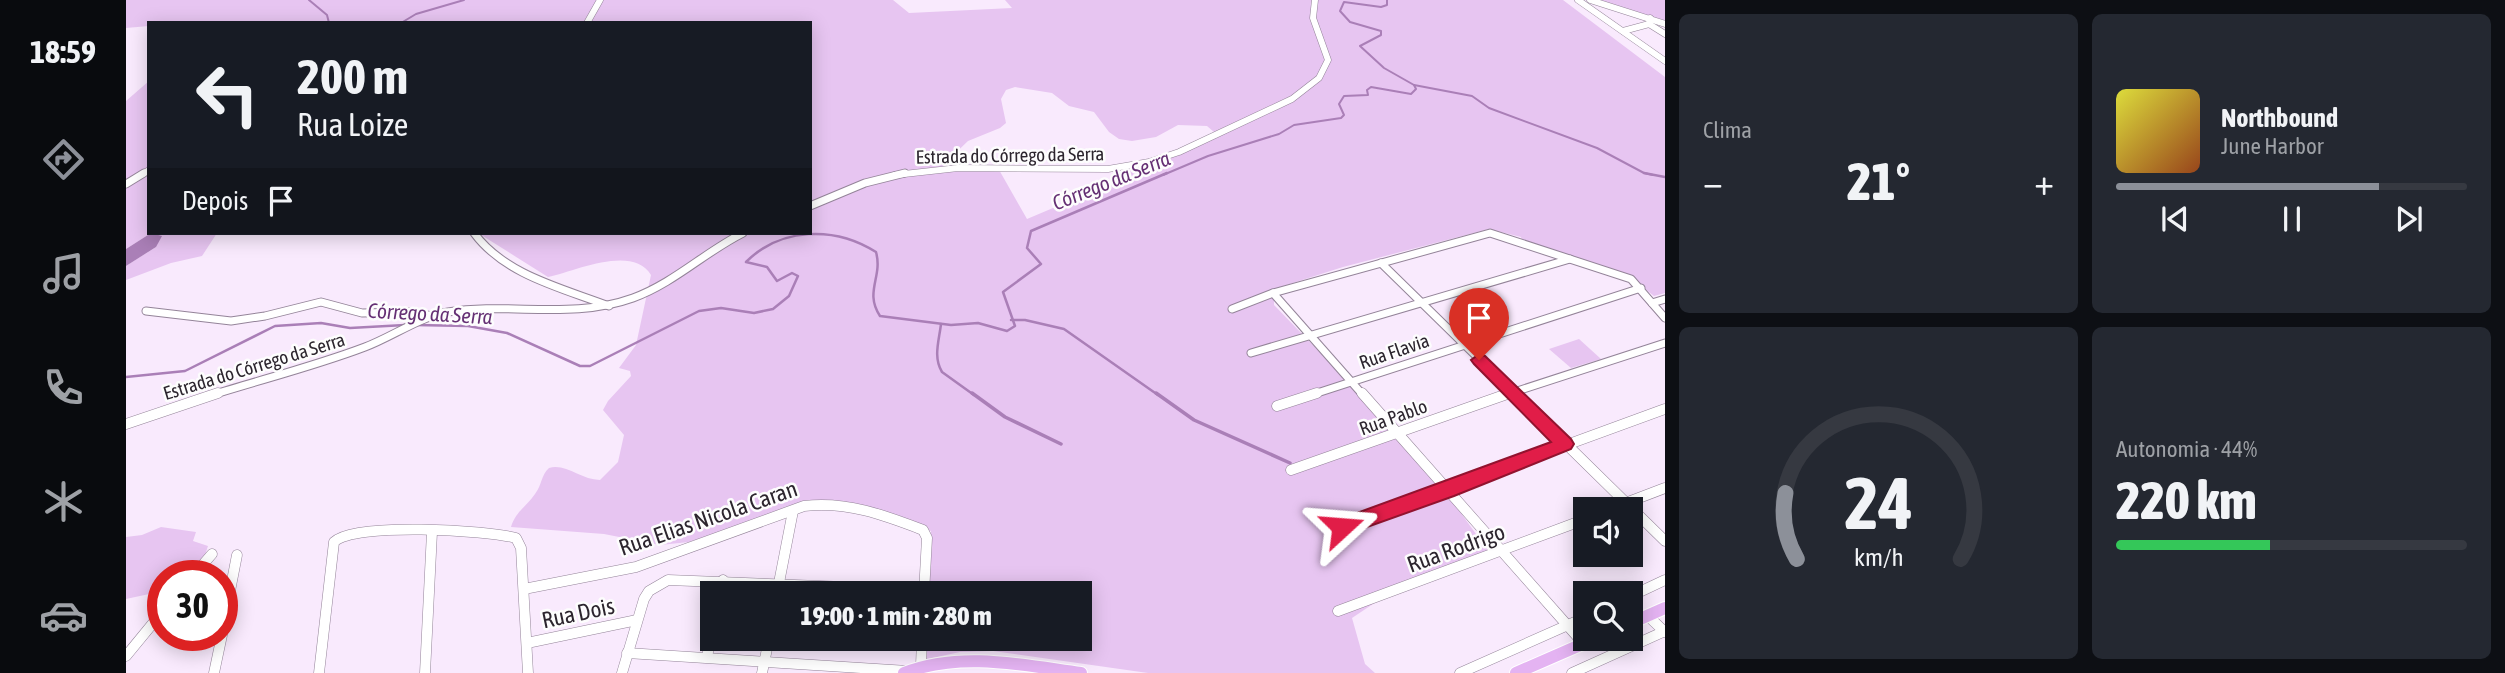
<!DOCTYPE html>
<html lang="pt">
<head>
<meta charset="utf-8">
<style>
	body { margin:0; font-family:"Asap Condensed",sans-serif; background:#242831; color:#f1f3f6; height:100vh; display:flex; flex-direction:column; font-size:26px; white-space:nowrap }
	* { box-sizing:border-box; margin:0 }
	p { font-size:23px; color:#9ea1a6 }
	.icon { flex:none; width:38px; height:38px; fill:none; stroke:currentColor; stroke-width:2; stroke-linecap:round; stroke-linejoin:round }
	.map { position:relative; flex:1; overflow:hidden }
	.sheet { display:flex; flex-direction:column; gap:14px; padding:14px; background:#0d0f14; width:840px }
	.sheet>* { flex:none }
	.top-card { position:absolute; left:21px; top:21px; width:665px; height:214px; border-radius:0px; box-shadow:0 4px 18px #0003; background:#171b24; color:#f1f3f6; overflow:hidden }
	.tools { position:absolute; left:1447px; top:497px; display:grid; gap:14px }
	.tools a { display:grid; place-items:center; width:70px; height:70px; border-radius:0px; background:#171b24; box-shadow:0 4px 18px #0003; font-size:35px }
	.speed { position:absolute; left:21px; top:560px; display:flex; gap:14px; font-size:35px; font-weight:700; text-align:center }
	.speed>* { display:grid; place-content:center; width:91px; height:91px; border-radius:50%; background:#171b24; box-shadow:0 4px 18px #0003; line-height:1 }
	.speed .limit { border:10px solid #d22; background:#fff; color:#111 }
	.pin { position:absolute; display:grid; place-items:center; width:60px; height:60px; color:#fff; margin:-72px -30px; border-radius:50% 50% 50% 0; rotate:-45deg; box-shadow:0 0 7px #0007 }
	.pin .icon { rotate:45deg }
	.me { position:absolute; width:77px; margin:-38px; rotate:71deg; stroke-linejoin:round; filter:drop-shadow(0 0 5px #0008) }
	.turn { display:flex; align-items:center; gap:24px; height:147px; padding:0 35px; font-size:32px }
	.turn .icon { width:91px; height:91px; stroke-width:2.5 }
	.turn b { display:block; font-size:49px; line-height:60px }
	.then { display:flex; align-items:center; height:66px; padding:0 35px; background:#0003; gap:14px; font-size:26px }
	.big { font-size:52px; font-weight:800; line-height:1.1 }
	.sheet .widget { flex:1; display:flex; flex-direction:column; justify-content:center; gap:10px; min-width:0; padding:0 24px; border-radius:10px; background:#242831 }
	.sheet .dial { align-items:center; gap:0 }
	.dial svg { height:182px; overflow:visible; fill:none; stroke:#363941; stroke-width:7; stroke-linecap:round; text-anchor:middle }
	.dial text { fill:#f1f3f6; stroke:none }
	.song { display:flex; align-items:center; gap:21px }
	.cover { width:84px; height:84px; border-radius:10px; background:linear-gradient(135deg,hsl(60 70% 55%),hsl(20 70% 35%)) }
	.played { height:7px; border-radius:4px; background:linear-gradient(90deg,#8c9099 75%,#363941 75%) }
	.keys { display:flex; justify-content:space-around; direction:ltr }
	.heat { display:flex; justify-content:space-between; align-items:center; font-size:38px; direction:ltr }
	.charge { height:10px; border-radius:5px; background:linear-gradient(90deg,#34c759 44%,#363941 0) }
	.sheet .tiles { flex:1; display:grid; gap:14px; grid-template-columns:repeat(2,1fr) }
	.trip { position:absolute; left:574px; top:581px; width:392px; height:70px; border-radius:0px; background:#171b24; box-shadow:0 4px 18px #0003; font-weight:800; line-height:70px; text-align:center }
	main { display:flex; flex:1; min-height:0 }
	.tabs { display:flex; flex-direction:column; width:126px; justify-content:space-around; align-items:center; background:#090b0e; color:#9ea1a6 }
	.tabs .icon { width:49px; height:49px }
	.tabs .current { color:#8c9099 }
	.tabs b { font-size:32px; color:#f1f3f6 }
	.map>svg:first-child { display:block }
	.green { fill:#e7c5f1; fill-rule:evenodd }
	.water { fill:#aa7fb7 }
	.lines { fill:none; stroke-linecap:round; stroke-linejoin:round }
	.stream-far2 { stroke:#aa7fb7; stroke-width:2 }
	.stream-far1 { stroke:#aa7fb7; stroke-width:2.5 }
	.stream { stroke:#aa7fb7; stroke-width:3.5 }
	.minor-far2-casing { stroke:#948499; stroke-width:7 }
	.minor-far1-casing { stroke:#948499; stroke-width:9 }
	.minor-casing { stroke:#948499; stroke-width:11 }
	.major-casing { stroke:#fff; stroke-width:14 }
	.minor-far2 { stroke:#fff; stroke-width:6 }
	.minor-far1 { stroke:#fff; stroke-width:7 }
	.minor { stroke:#fff; stroke-width:10 }
	.major { stroke:#e4b3f2; stroke-width:12 }
	.route { fill:#e11d48; stroke:#92132f; stroke-width:2 }
	.labels { text-anchor:middle; dominant-baseline:central; stroke-width:5; stroke-linejoin:round; paint-order:stroke }
	.street-label { font-size:19px; fill:#2c252e; stroke:#fdfdfd }
	.water-label { font-size:21px; font-style:italic; fill:#653074; stroke:#fdfdfd }
	.near-street-label { font-size:23px; fill:#2c252e; stroke:#fdfdfd }
</style>
</head>
<body>
<main>
<nav class="tabs">
<b>18:59</b>
<svg class="icon current" aria-label="directions" viewBox="0 0 24 24"><path d="M12 3l9 9-9 9-9-9zM9 14v-3h6M13 9l2 2-2 2"/></svg>
<svg class="icon" aria-label="music" viewBox="0 0 24 24"><path d="M9 18V5l10-2v13"/><circle cx="6" cy="18" r="3"/><circle cx="16" cy="16" r="3"/></svg>
<svg class="icon" aria-label="phone" viewBox="0 0 24 24"><path d="M5 4h4l2 5-3 2q2 4 5 5l2-3 5 2v4C11 20 4 13 5 4z"/></svg>
<svg class="icon" aria-label="climate" viewBox="0 0 24 24"><path d="M12 3v18M4 7l16 10M4 17L20 7"/></svg>
<svg class="icon" aria-label="car" viewBox="0 0 24 24"><path d="M5 17H2v-5l4-1 3-4h7l3 4 3 1v5h-3M9 17h6M6 11h13"/><circle cx="7" cy="17" r="2"/><circle cx="17" cy="17" r="2"/></svg>
</nav>
<div class="map">
<svg width="1539" height="673" viewBox="0 0 1539 673">
	<rect width="100%" height="100%" fill="#f9eafd"/>
	<g class="green">
		<path d="M0,0H767L783,13L886,8L879,0H1437L1539,77V293L1528,296L1511,283L1396,241L1395,237L1363,229L1217,267L1148,289V305L1210,369L1327,502L1365,555L1253,600L1226,618L1239,664L1249,673H1022L867,651L834,652L797,660L799,639H954V593H802L805,531L736,505L675,504L563,542L534,545L478,534L385,527C390,511 400,507 409,494C416,485 415,475 423,468C440,463 455,480 474,480L492,462L498,435L477,410L482,401L505,376L504,371L493,368L510,345L525,275C507,244 449,271 422,277L352,233H684V23H23V26L0,28ZM889,87L926,93L943,106L968,112L983,132L993,139L1006,141L1030,137L1052,125L1081,126L1088,132L1055,152L995,168L1001,174L998,178L901,219L872,168H818L817,165L842,141L874,128L880,123L875,99L880,90Z"/>
		<path d="M1467,0H1539V24Z"/>
		<path d="M23,81V233H25L0,249V101Z"/>
		<path d="M32,233H91L76,256L45,263L0,280V266L30,247Z"/>
		<path d="M1453,339L1475,359L1445,368L1423,349Z"/>
		<path d="M35,527L70,532L67,541L82,546L72,576H37V591L0,599V537L16,535Z"/>
	</g>
	<path class="water" d="M25,233L36,236L30,247L0,266V249Z"/>
	<g class="lines">
		<g class="stream-far2">
			<path d="M183,0L201,15L203,23"/>
			<path d="M1261,0V5L1255,7L1218,2L1214,11L1224,22L1255,31V35L1234,46L1258,68L1288,85L1346,96L1363,108L1471,148L1518,173L1527,175"/>
			<path d="M275,23L290,14L338,0"/>
			<path d="M1037,175L1082,156L1153,134L1168,125L1215,118L1218,115L1213,104L1218,96L1242,95L1241,90L1245,87L1285,94L1290,89L1288,85"/>
		</g>
		<g class="stream-far1">
			<path d="M1518,173L1539,177"/>
			<path d="M885,320H899L938,329L1032,395"/>
			<path d="M815,324C813,341 807,357 816,372L848,395"/>
			<path d="M289,325L342,326L381,333L454,366H464L573,311L595,308L628,313L647,309L663,296L672,276L666,273L651,281L641,267L620,262C655,227 709,226 750,252C757,277 738,292 754,316L825,325L852,323L881,331L889,326L877,292L915,264L901,248L905,231L1041,173"/>
			<path d="M0,377L59,371L149,326L195,323L224,328L279,325"/>
		</g>
		<g class="stream">
			<path d="M846,393L879,417L935,444"/>
			<path d="M1030,393L1068,420L1164,463"/>
		</g>
		<g class="minor-far2-casing">
			<g id="minor-far2">
				<path d="M1452,0L1539,61"/>
				<path d="M1464,0L1539,24"/>
				<path d="M461,23L474,0"/>
				<path d="M1523,24L1539,34"/>
				<path d="M1497,31L1523,24L1524,18"/>
				<path d="M15,175L23,170"/>
				<path d="M769,175L832,168L982,169L1023,162L1053,152L1166,99L1193,78L1202,60L1187,18L1189,0"/>
			</g>
		</g>
		<g class="minor-far1-casing">
			<g id="minor-far1">
				<path d="M0,184L18,173"/>
				<path d="M684,206L739,183L779,173"/>
				<path d="M348,233C379,275 436,288 483,306"/>
				<path d="M1255,263L1390,395"/>
				<path d="M1147,293L1237,395"/>
				<path d="M1526,303L1539,299"/>
				<path d="M1106,309L1147,293L1364,233L1505,279L1539,318"/>
				<path d="M20,311L105,321L139,316L195,302L236,313L284,312L306,316"/>
				<path d="M1125,353L1444,259"/>
				<path d="M86,395C137,379 189,366 239,347C266,337 293,317 322,312C384,302 446,320 507,298C548,283 579,252 617,233"/>
				<path d="M1185,395L1515,288"/>
				<path d="M1379,395L1539,343"/>
			</g>
		</g>
		<g class="minor-casing">
			<g id="minor">
				<path d="M1236,393L1457,643"/>
				<path d="M1388,393L1539,541"/>
				<path d="M1151,406L1191,393"/>
				<path d="M0,424L92,393"/>
				<path d="M1165,470L1384,393"/>
				<path d="M1484,509L1539,488"/>
				<path d="M1216,527L1539,409"/>
				<path d="M67,576L86,554"/>
				<path d="M398,589L510,567L678,506C721,501 758,515 797,530L801,538L798,593"/>
				<path d="M595,593L597,580"/>
				<path d="M651,593L667,511"/>
				<path d="M1505,596L1539,580"/>
				<path d="M1212,611L1460,519"/>
				<path d="M1522,616L1539,632"/>
				<path d="M96,632L111,555"/>
				<path d="M401,643L511,620"/>
				<path d="M501,653L782,671"/>
				<path d="M0,656L37,611"/>
				<path d="M581,657L586,632"/>
				<path d="M795,666L796,639"/>
				<path d="M88,673L96,635"/>
				<path d="M193,673L208,542C228,522 361,530 390,538L395,548L402,673"/>
				<path d="M299,673L306,532"/>
				<path d="M496,673L518,599L523,591L542,580L798,590"/>
				<path d="M636,673L643,639"/>
				<path d="M1334,673L1460,617"/>
				<path d="M1446,673L1539,631"/>
			</g>
		</g>
		<g class="major-casing">
			<g id="major">
				<path d="M1505,623L1539,608"/>
				<path d="M778,673C835,651 896,665 955,673"/>
				<path d="M1390,673L1468,639"/>
			</g>
		</g>
		<use href="#minor-far2" class="minor-far2"/>
		<use href="#minor-far1" class="minor-far1"/>
		<use href="#minor" class="minor"/>
		<use href="#major" class="major"/>
	</g>
	<path class="route" d="M1353,354L1359,356L1445,439L1448,444L1445,449L1328,496L1216,536L1209,533L1206,527L1209,521L1425,442L1348,364L1345,360Z"/>
	<g class="labels">
		<g class="street-label">
			<text transform="translate(884 155) rotate(-1)">Estrada do Córrego da Serra</text>
			<text transform="translate(1268 351) rotate(-19)">Rua Flavia</text>
			<text transform="translate(128 366) rotate(-17)">Estrada do Córrego da Serra</text>
			<text transform="translate(1267 417) rotate(-20)">Rua Pablo</text>
		</g>
		<g class="water-label">
			<text transform="translate(985 180) rotate(-22)">Córrego da Serra</text>
			<text transform="translate(304 313) rotate(3)">Córrego da Serra</text>
		</g>
		<g class="near-street-label">
			<text transform="translate(582 518) rotate(-19)">Rua Elias Nicola Caran</text>
			<text transform="translate(1330 548) rotate(-20)">Rua Rodrigo</text>
			<text transform="translate(452 613) rotate(-12)">Rua Dois</text>
		</g>
	</g>
</svg>
<div class="tools">
<a><svg class="icon" aria-label="sound" viewBox="0 0 24 24"><path d="M4 9h4l5-4v14l-5-4H4zM17 9q2 3 0 6"/></svg></a>
<a><svg class="icon" aria-label="search" viewBox="0 0 24 24"><circle cx="10" cy="10" r="6"/><path d="M15 15l6 6"/></svg></a>
</div>
<div class="speed"><div class="limit">30</div></div>
<div class="pin" style="left:1353px;top:360px;background:#d93025"><svg class="icon" aria-label="arrive" viewBox="0 0 24 24"><path d="M6 21V4h12l-3 4 3 4H6"/></svg></div>
<svg class="me" style="left:1216px;top:527px" viewBox="-20 -20 40 40"><path d="M0-17L14 15 0 8-14 15z" fill="#e11d48" stroke="#fff" stroke-width="4"/></svg>
<div class="trip">19:00 · 1 min · 280 m</div>
<div class="top-card">
<div class="turn"><svg class="icon" aria-label="left" viewBox="0 0 24 24"><path d="M17 20v-9H6M10 6l-5 5 5 5"/></svg><div><b>200 m</b>Rua Loize</div></div>
<div class="then">Depois<svg class="icon" aria-label="arrive" viewBox="0 0 24 24"><path d="M6 21V4h12l-3 4 3 4H6"/></svg></div>
</div>
</div>
<section class="sheet">
<div class="tiles">
<div class="widget"><p>Clima</p>
<div class="heat"><a>−</a><b class="big">21°</b><a>+</a></div>
</div>
<div class="widget">
<div class="song"><i class="cover"></i><div><b>Northbound</b><p>June Harbor</p></div></div>
<div class="played"></div>
<div class="keys"><svg class="icon" aria-label="previous" viewBox="0 0 24 24"><path d="M18 5L8 12l10 7zM5 5v14"/></svg><svg class="icon" aria-label="pause" viewBox="0 0 24 24"><path d="M8 5v14M16 5v14"/></svg><svg class="icon" aria-label="next" viewBox="0 0 24 24"><path d="M6 5l10 7-10 7zM19 5v14"/></svg></div>
</div>
<div class="widget dial"><svg viewBox="0 0 100 80">
<path d="M14 69A42 42 0 1 1 86 69"/>
<path d="M14 69A42 42 0 0 1 9 40" stroke="#8c9099"/>
<text x="50" y="56" font-size="32" font-weight="700">24</text>
<text x="50" y="72" font-size="11">km/h</text>
</svg></div>
<div class="widget"><p>Autonomia · 44%</p><b class="big">220 km</b><div class="charge"></div></div>
</div>
</section>
</main>
</body>
</html>
